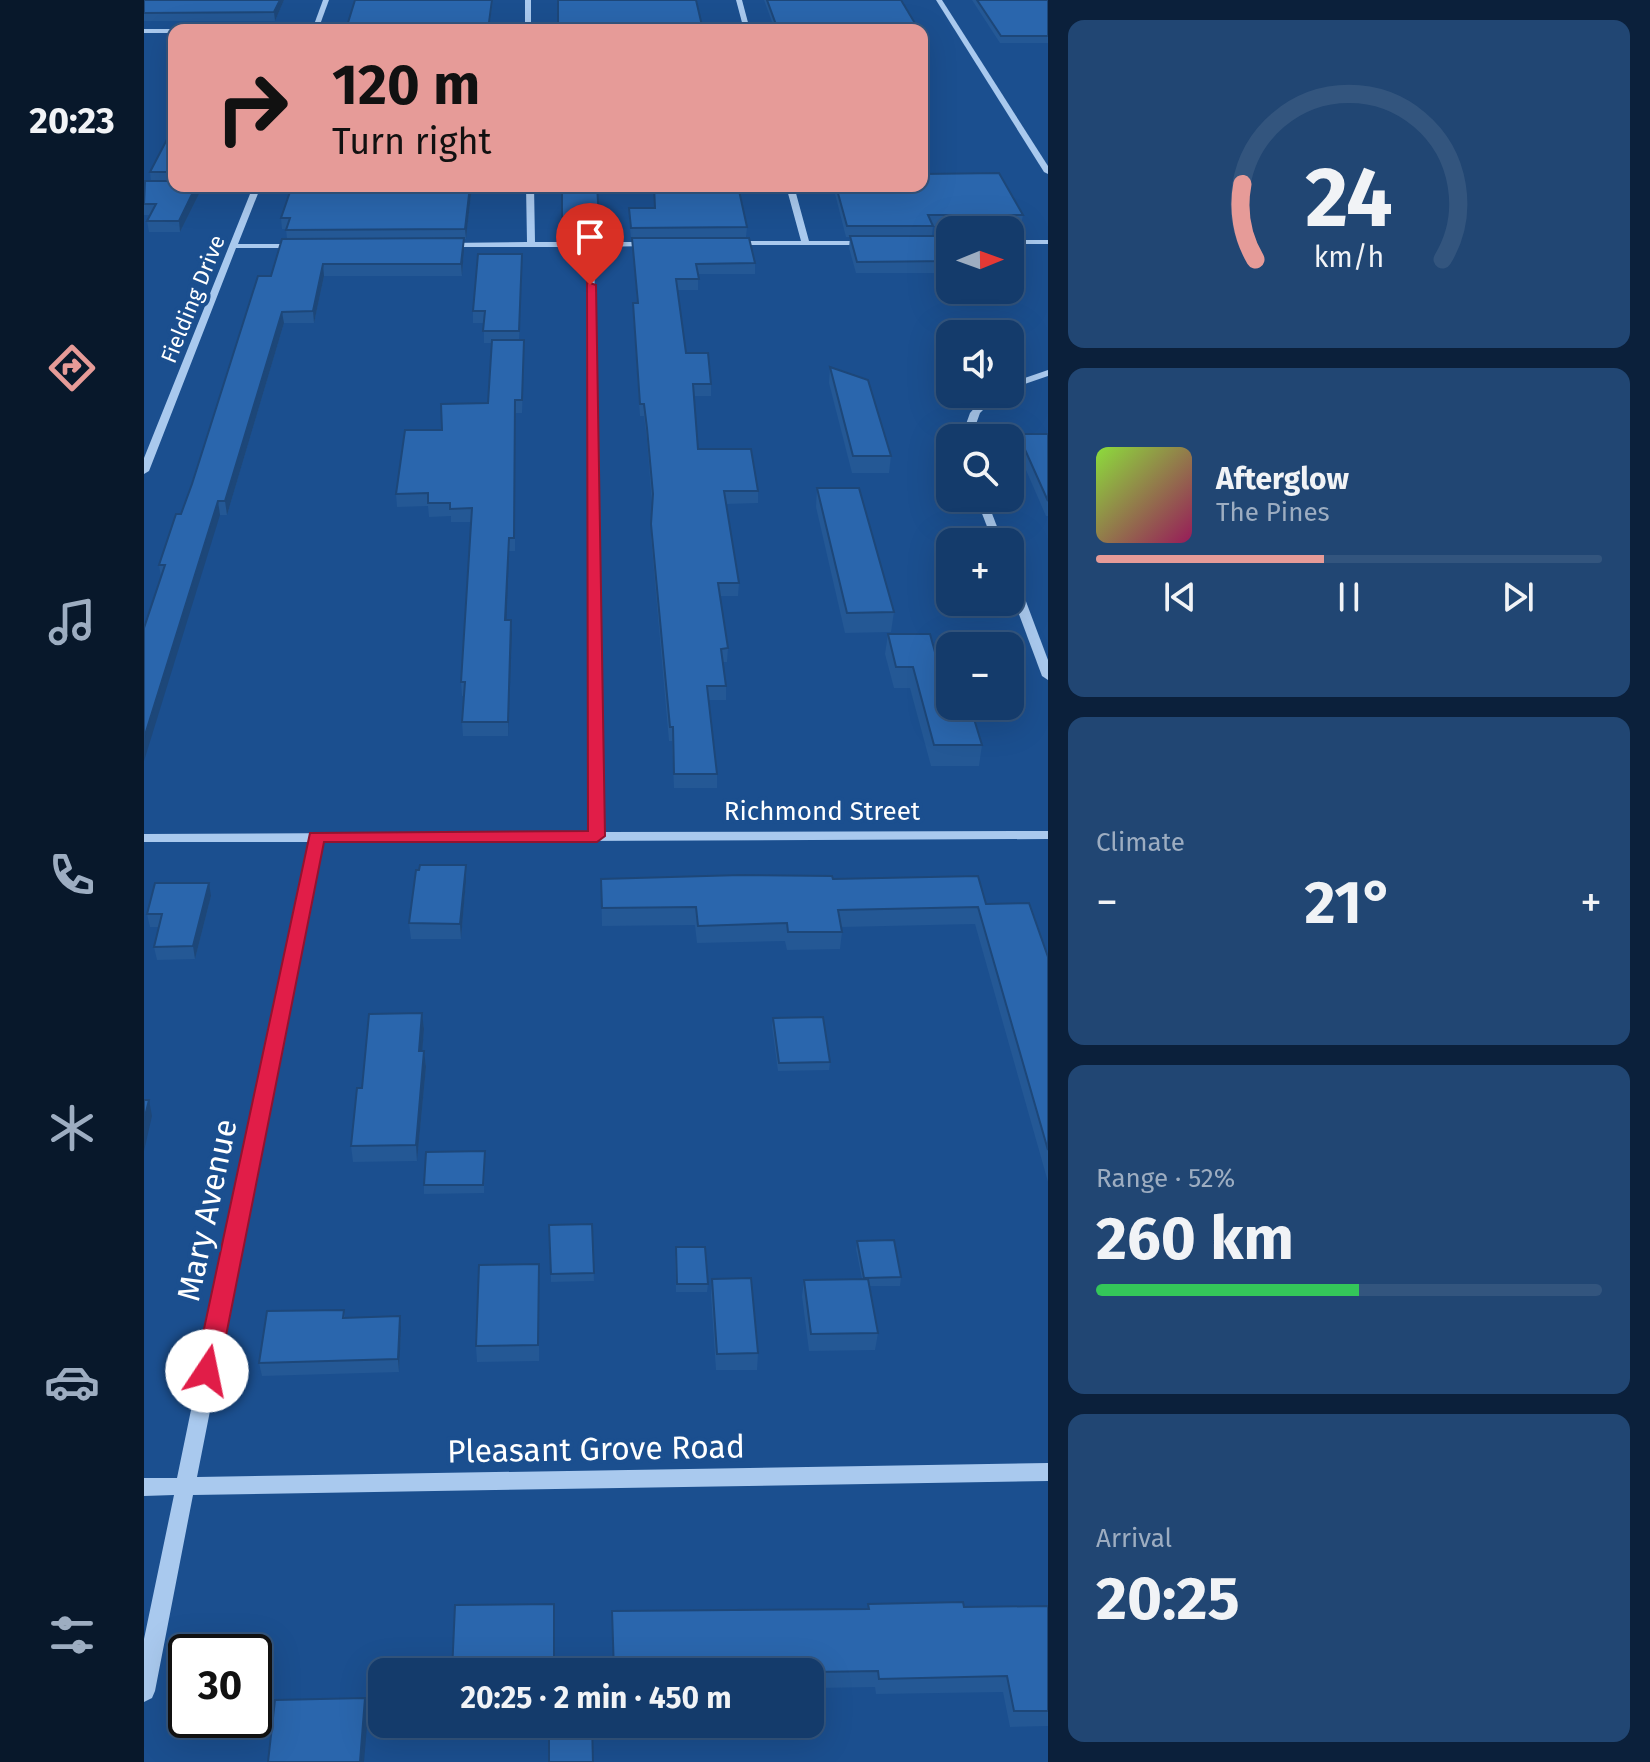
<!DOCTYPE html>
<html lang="en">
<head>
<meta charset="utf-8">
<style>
	body { margin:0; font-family:"Fira Sans",sans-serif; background:#214673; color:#f1f3f6; height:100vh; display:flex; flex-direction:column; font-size:30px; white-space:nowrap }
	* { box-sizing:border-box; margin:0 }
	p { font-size:26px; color:#9dadc1 }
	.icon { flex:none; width:44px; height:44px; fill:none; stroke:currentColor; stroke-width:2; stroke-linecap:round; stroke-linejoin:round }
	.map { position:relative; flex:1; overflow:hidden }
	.side { display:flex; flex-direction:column; gap:20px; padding:20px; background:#0b203b; width:602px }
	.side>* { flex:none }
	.guide { position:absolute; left:24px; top:24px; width:760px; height:168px; border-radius:16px; box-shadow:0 8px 32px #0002,0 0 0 2px #33557e; background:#e69b98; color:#111; overflow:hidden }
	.needle { width:52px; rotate:89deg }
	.controls { position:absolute; left:792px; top:216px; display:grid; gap:16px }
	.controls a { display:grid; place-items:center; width:88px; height:88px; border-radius:16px; background:#143b6b; box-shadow:0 8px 32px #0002,0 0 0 2px #33557e; font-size:40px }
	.speed { position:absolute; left:24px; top:1634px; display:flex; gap:16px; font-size:40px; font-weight:700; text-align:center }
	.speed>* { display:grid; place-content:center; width:104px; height:104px; border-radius:50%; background:#143b6b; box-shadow:0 8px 32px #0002,0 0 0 2px #33557e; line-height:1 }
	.speed .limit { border:4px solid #111; border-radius:12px; background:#fff; color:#111 }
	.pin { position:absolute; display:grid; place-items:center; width:68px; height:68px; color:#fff; margin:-82px -34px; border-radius:50% 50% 50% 0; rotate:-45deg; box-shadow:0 0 8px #0007 }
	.pin .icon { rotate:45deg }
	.me { position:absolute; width:88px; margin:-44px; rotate:11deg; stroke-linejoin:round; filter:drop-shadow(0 0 6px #0008) }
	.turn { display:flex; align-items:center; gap:28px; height:168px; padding:0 32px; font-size:36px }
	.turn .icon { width:104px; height:104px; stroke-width:2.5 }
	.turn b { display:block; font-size:56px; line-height:68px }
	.big { font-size:60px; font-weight:700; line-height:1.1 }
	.side .card { flex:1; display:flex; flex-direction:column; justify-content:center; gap:12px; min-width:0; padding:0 28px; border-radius:16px; background:#214673 }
	.side .dial { align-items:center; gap:0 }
	.dial svg { height:208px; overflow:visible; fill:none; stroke:#33557e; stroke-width:7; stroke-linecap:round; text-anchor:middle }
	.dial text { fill:#f1f3f6; stroke:none }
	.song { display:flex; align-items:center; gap:24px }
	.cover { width:96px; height:96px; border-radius:12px; background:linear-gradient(135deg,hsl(90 70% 55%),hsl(330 70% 35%)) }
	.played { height:8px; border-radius:4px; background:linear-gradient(90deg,#e69b98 45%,#33557e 45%) }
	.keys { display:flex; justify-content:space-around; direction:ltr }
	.heat { display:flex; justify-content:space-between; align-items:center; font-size:44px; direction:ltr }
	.charge { height:12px; border-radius:6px; background:linear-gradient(90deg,#34c759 52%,#33557e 0) }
	.trip { position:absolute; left:224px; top:1658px; width:456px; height:80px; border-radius:16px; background:#143b6b; box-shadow:0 8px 32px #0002,0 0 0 2px #33557e; font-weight:700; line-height:80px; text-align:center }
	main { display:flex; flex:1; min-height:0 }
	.dock { display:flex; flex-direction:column; width:144px; justify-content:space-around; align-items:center; background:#08182b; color:#9dadc1 }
	.dock .icon { width:56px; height:56px }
	.dock .on { color:#e69b98 }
	.dock b { font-size:36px; color:#f1f3f6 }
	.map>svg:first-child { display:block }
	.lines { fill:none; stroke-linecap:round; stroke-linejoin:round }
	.minor { fill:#a9c9ee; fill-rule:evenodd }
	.wall { fill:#245895 }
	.shaded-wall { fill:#1d4779 }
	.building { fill:#2a66ad; stroke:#1d4779; stroke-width:2 }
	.route { fill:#e11d48; stroke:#92132f; stroke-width:2 }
	.labels { text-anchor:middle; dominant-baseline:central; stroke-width:8; stroke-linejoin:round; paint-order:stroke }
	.far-street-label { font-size:22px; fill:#fff; stroke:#1b4f8f }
	.street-label { font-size:26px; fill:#fff; stroke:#1b4f8f }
	.near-street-label { font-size:32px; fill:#fff; stroke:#1b4f8f }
</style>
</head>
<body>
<main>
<nav class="dock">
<b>20:23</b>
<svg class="icon on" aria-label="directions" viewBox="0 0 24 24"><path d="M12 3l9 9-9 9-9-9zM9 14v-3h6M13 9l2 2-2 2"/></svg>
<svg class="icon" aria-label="music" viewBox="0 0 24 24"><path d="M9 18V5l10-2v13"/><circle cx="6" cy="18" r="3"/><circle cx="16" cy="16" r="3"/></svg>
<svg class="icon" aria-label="phone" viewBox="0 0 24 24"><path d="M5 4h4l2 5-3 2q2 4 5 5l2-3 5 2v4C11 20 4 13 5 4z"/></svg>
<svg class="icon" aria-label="climate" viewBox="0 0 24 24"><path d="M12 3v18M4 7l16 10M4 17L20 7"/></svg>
<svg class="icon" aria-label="car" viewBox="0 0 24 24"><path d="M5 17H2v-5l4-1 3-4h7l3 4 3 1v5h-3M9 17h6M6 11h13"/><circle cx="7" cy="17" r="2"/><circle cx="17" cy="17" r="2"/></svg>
<svg class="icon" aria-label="filters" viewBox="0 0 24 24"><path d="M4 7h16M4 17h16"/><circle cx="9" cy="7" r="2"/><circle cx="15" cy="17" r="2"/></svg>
</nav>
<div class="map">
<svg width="904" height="1762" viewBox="0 0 904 1762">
	<rect width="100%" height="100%" fill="#1b4f8f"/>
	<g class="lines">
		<g class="minor">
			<path d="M179,0H185L174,30H168Z"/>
			<rect x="381" y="0" width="6" height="30"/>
			<path d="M592,0H598L606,30H600Z"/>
			<path d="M792,0H798L904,166V174L900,172Z"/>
			<path d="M0,29H30L32,30H30V33H0Z"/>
			<path d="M0,185L117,186L94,244H154L158,246L154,248H92L5,471L0,474V458L108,189H0Z"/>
			<path d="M382,186H390L391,242H506L510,244L506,246L450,247L460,832L904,831V839L178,842L53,1477L904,1463V1481L49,1495L11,1691L8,1698L0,1702V1639L30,1495L0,1496V1478H33L164,842H0V834L446,832L442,247H302L298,245L302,243L383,242Z"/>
			<path d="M642,186H650L665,241H725V245H587V241H657Z"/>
			<path d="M778,240H806V244H775L774,242Z"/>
			<rect x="866" y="240" width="38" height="4"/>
			<path d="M904,370V376L866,389V383Z"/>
			<path d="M843,394H855L836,413L827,438H817L826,413Z"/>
			<path d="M832,498H842L859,542H849Z"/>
			<path d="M866,572L872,575L904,660V680L898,676L866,590Z"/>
		</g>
	</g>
	<g class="wall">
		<path d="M0,0H140L131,21H0Z"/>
		<path d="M211,0H349L345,30H203V26Z"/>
		<path d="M620,0H757L772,25L771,30H631Z"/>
		<path d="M828,0H904V43H856Z"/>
		<path d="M30,126V186H55L56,192L36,232H5L3,221L6,215H0V183L7,181L6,172Z"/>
		<path d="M328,186L322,239H320V250L318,276H180L170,323H140L83,515H76L17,577L15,565L37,514L127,276L143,239L142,229H138L137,218Z"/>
		<path d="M418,186L455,217V227L419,228Z"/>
		<path d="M510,186H594L603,227L602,237L611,263V274H554V290H533L542,353L567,384V396H550L554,449L614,491V503L582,504L595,583L594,596H576L584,648L583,662H579L582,686V700H565L573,774V788H530L528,741H525L507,537L508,504L503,440L500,416H496L489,314V303H493L488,238H487L485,218V208H511Z"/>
		<path d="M689,186H778L879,215L877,225L789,226L788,236L805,261L804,273H712L705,248L706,237H702Z"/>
		<path d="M378,254L375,340L380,352L378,413H371V551H365L362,620H367L368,634L364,736H319L318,722L320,696H318L317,682L328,522H307V516L285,517L284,506L253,507L252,494L298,430L344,403L348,343H340V323H329V311Z"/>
		<path d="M686,367L747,456L745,473H708L685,383Z"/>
		<path d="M874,434H904V516H902L872,447Z"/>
		<path d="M673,488L750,612L747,632L701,633L672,507Z"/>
		<path d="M744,634L794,663L838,745L835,766H787L766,688H750L741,654Z"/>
		<path d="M322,865V881L317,939H267L265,923Z"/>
		<path d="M457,879H689L842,904L904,957V1182L831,924L698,927V932L696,949L643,950L641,941L553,943L551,925L458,926Z"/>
		<path d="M67,896L51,959L13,960L10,947L15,927H6L3,914Z"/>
		<path d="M278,1013L280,1029L278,1051H280L282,1067L273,1161L209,1162L207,1146L218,1088Z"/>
		<path d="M629,1018L686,1062L685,1070L634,1071L628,1026Z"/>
		<path d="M341,1151L340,1193L280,1194V1185Z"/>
		<path d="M448,1224L450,1281L407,1282L405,1225Z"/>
		<path d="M713,1241L757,1277L756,1286H726L734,1333L731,1350L665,1351L658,1296L660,1280L718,1279L712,1249Z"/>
		<path d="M531,1256L564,1284L563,1292H532Z"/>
		<path d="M395,1264V1361L333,1362L332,1346Z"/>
		<path d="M568,1279L614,1353L613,1370H572L567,1295Z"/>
		<path d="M200,1310L201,1318L257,1329L255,1372L118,1376L115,1363Z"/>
		<path d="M724,1604L820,1607L904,1606V1726L866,1727L859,1692L732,1694L731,1687L671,1688L673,1711L671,1726L508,1729V1724H666V1672L724,1609Z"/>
	</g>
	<g class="shaded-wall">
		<path d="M136,0H140L131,21L130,12Z"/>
		<path d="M52,186H55L56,192L36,232L35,221Z"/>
		<path d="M326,186H328L322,239L321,229Z"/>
		<path d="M320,238V250L318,276L317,264Z"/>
		<path d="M179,264L180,276L170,323L169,311Z"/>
		<path d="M138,312L140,323L83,515L81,501Z"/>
		<path d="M74,501L76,515L0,761V738Z"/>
		<path d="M365,538V551L362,634L361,620Z"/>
		<path d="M367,620L368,634L364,736V722Z"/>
		<path d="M322,865V881L317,939L316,924Z"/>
		<path d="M65,883L67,896L51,959L49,946Z"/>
		<path d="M278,1013L280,1029L277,1067L275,1051Z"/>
		<path d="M280,1051L282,1067L273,1161L272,1145Z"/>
		<path d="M5,1100L8,1116L0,1151V1120Z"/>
		<path d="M256,1316L257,1329L255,1372L254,1359Z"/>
		<path d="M221,1698L224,1714L220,1762H216Z"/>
	</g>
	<g class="building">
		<path d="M0,0H136L130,12L0,13Z"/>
		<path d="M211,0H348L344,30H294L295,25L203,26Z"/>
		<path d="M414,0H552L559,30H414Z"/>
		<path d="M623,0H757L772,25L681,26L683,30H634Z"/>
		<path d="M833,0H904V36H857Z"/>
		<path d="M30,126V172H6Z"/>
		<path d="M855,173L879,215H784L789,226H703L692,186H778V174Z"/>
		<path d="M1,181H30V186H52L35,221H3L12,204H0Z"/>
		<path d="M148,186H326L321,229L142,230L146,218H137Z"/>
		<path d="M418,186H453L455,217H418Z"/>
		<path d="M510,186H594L603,227L487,228L485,208H511Z"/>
		<path d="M706,236H794L805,261L713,262Z"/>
		<path d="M320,238L317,264H179L169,311L138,312L81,501H74L0,738V628L21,565H15L32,514H37L48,484L114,276H127L138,239Z"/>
		<path d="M488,238H605L611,263L552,264L555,279H532L542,353H564L567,384H549L554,449H607L614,491H580L595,583H574L584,648L577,649L582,686H563L573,774H530L529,727H526L507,524L509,494L503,428L500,404H496L489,303H494Z"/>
		<path d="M334,254H378L375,331H339L341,311H329Z"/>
		<path d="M348,340H380L378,400H371L370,538H365L361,620H367L364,722H318L321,682H317L328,508L306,509V503H284V493L252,494L261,430H298L297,404L344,403Z"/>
		<path d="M686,367L724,380L747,456H709Z"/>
		<path d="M874,434H904V501Z"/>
		<path d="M673,488H715L750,612L703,613Z"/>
		<path d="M744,634H786L794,663H806V706H826L838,745H790L769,667H752Z"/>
		<path d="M276,865H322L316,924L265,923L272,870H275Z"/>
		<path d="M597,875L688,876L689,879L834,876L842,904L885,903L904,957V1150L834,907L694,910L698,932H644L643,923L554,926L552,907L458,908L457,879Z"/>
		<path d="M11,883H65L49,946L10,947L18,914H3Z"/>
		<path d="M278,1013L275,1051H280L272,1145L207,1146L213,1088H218L225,1014Z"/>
		<path d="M679,1017L686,1062L635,1063L629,1018Z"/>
		<path d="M0,1100H5L0,1120Z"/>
		<path d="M341,1151L339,1185H280L282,1152Z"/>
		<path d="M448,1224L450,1273L407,1274L405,1225Z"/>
		<path d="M750,1240L757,1277L720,1278L713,1241Z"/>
		<path d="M532,1247H561L564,1284H533Z"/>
		<path d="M395,1264L394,1345L332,1346L335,1265Z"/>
		<path d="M607,1278L614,1353L573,1354L568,1279Z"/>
		<path d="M724,1279L734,1333L667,1334L660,1280Z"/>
		<path d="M200,1310L199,1318L256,1316L254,1359L115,1363L123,1311Z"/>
		<path d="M819,1602L820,1607L904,1606V1711H870L863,1676L735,1679L734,1671L669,1672L673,1711H666V1672H470L468,1611L725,1609L724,1604Z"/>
		<path d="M410,1604V1672H308L311,1605Z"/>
		<path d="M221,1698L216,1762H124L131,1700Z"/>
		<path d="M405,1724H448L449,1762H405Z"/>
	</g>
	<path class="route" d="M443,282L452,285L461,836L453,842H180L75,1371L72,1379L63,1382L54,1379L51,1371L166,833L444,831Z"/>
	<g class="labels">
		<g class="far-street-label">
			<text transform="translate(49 299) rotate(-68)">Fielding Drive</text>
		</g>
		<g class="street-label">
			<text x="678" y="811">Richmond Street</text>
		</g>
		<g class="near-street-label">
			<text transform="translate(63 1210) rotate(-78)">Mary Avenue</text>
			<text transform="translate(452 1449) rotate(-1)">Pleasant Grove Road</text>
		</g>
	</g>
</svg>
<div class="controls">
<a><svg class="needle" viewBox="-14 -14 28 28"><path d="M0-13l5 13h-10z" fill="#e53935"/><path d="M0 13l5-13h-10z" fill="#9dadc1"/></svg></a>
<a><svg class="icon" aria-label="sound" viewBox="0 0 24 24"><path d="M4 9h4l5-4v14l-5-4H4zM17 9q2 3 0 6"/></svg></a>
<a><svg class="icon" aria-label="search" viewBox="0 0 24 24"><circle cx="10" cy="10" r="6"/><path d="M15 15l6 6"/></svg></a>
<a>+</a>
<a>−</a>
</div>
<div class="speed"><div class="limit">30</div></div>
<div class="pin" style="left:446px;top:285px;background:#d93025"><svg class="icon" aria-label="arrive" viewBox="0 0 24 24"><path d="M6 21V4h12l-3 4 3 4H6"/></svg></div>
<svg class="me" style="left:63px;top:1371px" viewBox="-20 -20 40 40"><circle r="19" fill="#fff"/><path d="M0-13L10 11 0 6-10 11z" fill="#e11d48"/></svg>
<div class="trip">20:25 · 2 min · 450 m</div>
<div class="guide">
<div class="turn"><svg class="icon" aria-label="right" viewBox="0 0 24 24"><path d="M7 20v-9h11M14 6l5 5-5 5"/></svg><div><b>120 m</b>Turn right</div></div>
</div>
</div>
<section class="side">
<div class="card dial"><svg viewBox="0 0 100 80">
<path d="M14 69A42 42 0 1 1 86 69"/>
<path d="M14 69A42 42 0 0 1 9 40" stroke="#e69b98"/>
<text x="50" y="56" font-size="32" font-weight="700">24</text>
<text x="50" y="72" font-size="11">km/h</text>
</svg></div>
<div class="card">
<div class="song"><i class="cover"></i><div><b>Afterglow</b><p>The Pines</p></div></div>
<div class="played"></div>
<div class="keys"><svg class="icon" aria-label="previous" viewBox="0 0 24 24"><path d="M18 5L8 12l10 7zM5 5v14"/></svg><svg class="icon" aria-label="pause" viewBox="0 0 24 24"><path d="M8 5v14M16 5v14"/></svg><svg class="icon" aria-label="next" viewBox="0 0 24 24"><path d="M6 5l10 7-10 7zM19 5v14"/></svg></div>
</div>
<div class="card"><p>Climate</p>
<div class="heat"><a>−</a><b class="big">21°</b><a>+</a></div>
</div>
<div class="card"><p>Range · 52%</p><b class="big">260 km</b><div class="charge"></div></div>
<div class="card"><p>Arrival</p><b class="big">20:25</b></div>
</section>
</main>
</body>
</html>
